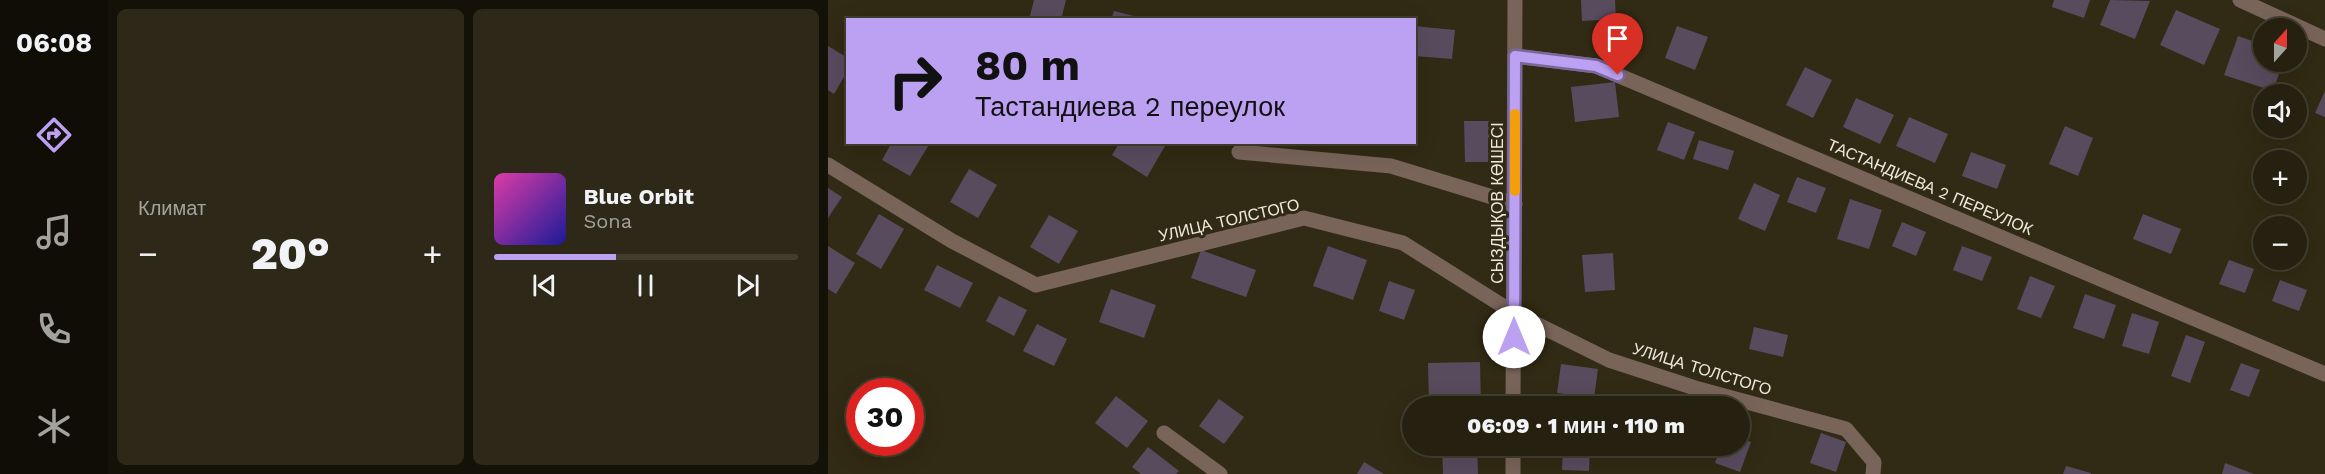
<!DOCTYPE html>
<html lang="ru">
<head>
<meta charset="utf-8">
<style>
	body { margin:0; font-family:"Work Sans",sans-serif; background:#2d2818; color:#f1f3f6; height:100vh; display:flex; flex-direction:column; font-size:22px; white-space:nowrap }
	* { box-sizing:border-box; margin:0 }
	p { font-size:20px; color:#a3a39e }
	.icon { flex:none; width:33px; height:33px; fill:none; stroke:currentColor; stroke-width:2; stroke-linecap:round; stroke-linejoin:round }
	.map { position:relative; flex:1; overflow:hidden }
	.panel { display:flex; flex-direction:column; gap:9px; padding:9px; background:#141208; width:720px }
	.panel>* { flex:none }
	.banner { position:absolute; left:18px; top:18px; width:570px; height:126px; border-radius:0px; box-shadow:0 6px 24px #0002,0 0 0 2px #423e2f; background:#bca0f2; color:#111; overflow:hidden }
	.needle { width:39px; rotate:21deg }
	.tools { position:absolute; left:1425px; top:18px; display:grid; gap:12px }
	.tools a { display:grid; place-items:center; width:54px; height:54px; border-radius:50%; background:#25200f; box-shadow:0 6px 24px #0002,0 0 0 2px #423e2f; font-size:30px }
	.speed { position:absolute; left:18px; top:378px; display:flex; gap:12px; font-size:30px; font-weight:700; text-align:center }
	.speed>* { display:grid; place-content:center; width:78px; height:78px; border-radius:50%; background:#25200f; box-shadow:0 6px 24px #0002,0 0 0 2px #423e2f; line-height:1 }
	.speed .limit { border:9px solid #d22; background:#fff; color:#111 }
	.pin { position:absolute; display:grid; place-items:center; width:51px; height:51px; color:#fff; margin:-62px -26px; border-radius:50% 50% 50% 0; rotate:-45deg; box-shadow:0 0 6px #0007 }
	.pin .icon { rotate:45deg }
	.me { position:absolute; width:66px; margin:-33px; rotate:0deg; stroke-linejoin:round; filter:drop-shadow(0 0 4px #0008) }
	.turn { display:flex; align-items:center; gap:21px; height:126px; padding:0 30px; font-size:27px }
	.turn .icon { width:78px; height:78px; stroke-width:2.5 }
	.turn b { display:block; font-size:42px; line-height:51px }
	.big { font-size:45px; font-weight:800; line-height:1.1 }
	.panel .widget { flex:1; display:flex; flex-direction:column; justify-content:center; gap:9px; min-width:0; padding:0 21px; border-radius:9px; background:#2d2818 }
	.song { display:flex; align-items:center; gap:18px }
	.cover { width:72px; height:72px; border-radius:9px; background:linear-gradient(135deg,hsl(320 70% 55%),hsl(240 70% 35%)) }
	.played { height:6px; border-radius:3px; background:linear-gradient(90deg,#bca0f2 40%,#423e2f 40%) }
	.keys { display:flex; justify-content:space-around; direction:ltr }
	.heat { display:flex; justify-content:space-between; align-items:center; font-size:33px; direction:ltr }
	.panel .tiles { flex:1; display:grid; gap:9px; grid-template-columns:repeat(2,1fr) }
	.trip { position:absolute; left:574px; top:396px; width:348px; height:60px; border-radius:30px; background:#25200f; box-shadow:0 6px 24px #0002,0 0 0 2px #423e2f; font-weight:800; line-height:60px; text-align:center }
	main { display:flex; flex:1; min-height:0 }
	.menu { display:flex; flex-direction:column; width:108px; justify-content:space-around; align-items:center; background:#0f0d06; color:#a3a39e }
	.menu .icon { width:42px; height:42px }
	.menu .active { color:#bca0f2 }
	.menu b { font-size:27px; color:#f1f3f6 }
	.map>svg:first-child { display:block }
	.building { fill:#584b5e }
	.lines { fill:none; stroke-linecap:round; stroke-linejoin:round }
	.minor { stroke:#79645a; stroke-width:15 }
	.route-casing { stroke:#7a689d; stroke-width:15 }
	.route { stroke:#bca0f2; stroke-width:10 }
	.slow { stroke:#f59e0b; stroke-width:10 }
	.labels { text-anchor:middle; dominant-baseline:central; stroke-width:6; stroke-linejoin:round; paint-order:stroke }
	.street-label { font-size:16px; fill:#eee9dc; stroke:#312a14 }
</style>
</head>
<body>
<main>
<nav class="menu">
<b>06:08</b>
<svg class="icon active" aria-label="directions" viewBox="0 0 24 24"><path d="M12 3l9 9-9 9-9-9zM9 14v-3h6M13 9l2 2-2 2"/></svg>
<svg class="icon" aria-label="music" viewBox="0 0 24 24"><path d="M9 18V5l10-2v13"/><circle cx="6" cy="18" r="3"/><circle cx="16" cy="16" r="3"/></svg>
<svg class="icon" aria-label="phone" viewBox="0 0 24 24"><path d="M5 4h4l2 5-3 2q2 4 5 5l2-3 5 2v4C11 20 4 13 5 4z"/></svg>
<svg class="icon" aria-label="climate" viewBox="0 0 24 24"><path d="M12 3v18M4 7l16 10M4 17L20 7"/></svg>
</nav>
<section class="panel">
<div class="tiles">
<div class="widget"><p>Климат</p>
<div class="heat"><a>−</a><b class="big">20°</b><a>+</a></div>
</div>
<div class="widget">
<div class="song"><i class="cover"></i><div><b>Blue Orbit</b><p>Sona</p></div></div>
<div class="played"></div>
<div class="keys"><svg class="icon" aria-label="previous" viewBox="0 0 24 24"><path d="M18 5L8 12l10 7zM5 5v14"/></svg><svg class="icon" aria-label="pause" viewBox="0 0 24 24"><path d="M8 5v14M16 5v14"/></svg><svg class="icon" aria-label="next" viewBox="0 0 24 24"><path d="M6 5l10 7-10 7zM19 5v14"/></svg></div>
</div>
</div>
</section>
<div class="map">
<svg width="1497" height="474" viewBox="0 0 1497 474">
	<rect width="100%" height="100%" fill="#312a14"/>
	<g class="building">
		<path d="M206,0H238L233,20H201Z"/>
		<path d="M753,0H787L788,19L754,21Z"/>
		<path d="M1226,0H1262L1256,18L1224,7Z"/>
		<path d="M1282,0L1322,1L1307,39L1272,25Z"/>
		<path d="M1348,10L1392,29L1376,65L1332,45Z"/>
		<path d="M286,11L318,19V20H283Z"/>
		<path d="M586,26L627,30L624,59L586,56Z"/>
		<path d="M849,26L880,37L867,70L837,58Z"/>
		<path d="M1410,36L1436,45V62H1455L1445,91L1396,75Z"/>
		<path d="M0,46L20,58V70L6,94L0,90Z"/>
		<path d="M977,67L1004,80L985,118L958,105Z"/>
		<path d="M787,82L791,117L747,122L743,87Z"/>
		<path d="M1497,91V117L1487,113Z"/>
		<path d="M1028,98L1066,115L1052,144L1015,127Z"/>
		<path d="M1081,117L1120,134L1107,163L1068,146Z"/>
		<path d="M636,121H666L667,162H637Z"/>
		<path d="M840,122L867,132L856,160L829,150Z"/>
		<path d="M1237,126L1265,138L1250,176L1221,164Z"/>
		<path d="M871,140L906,151L900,170L865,159Z"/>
		<path d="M64,142L102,143L82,176L54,160Z"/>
		<path d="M292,142H332L337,146L319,177L284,155Z"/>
		<path d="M1143,152L1178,165L1169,189L1134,176Z"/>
		<path d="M141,169L169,185L150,218L122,202Z"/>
		<path d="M969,177L998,188L988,213L959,202Z"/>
		<path d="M926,183L952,195L937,231L910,219Z"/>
		<path d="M0,188L14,197L0,218Z"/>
		<path d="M1022,199L1054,210L1041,249L1009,239Z"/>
		<path d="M51,214L76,229L53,269L28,254Z"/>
		<path d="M1315,214L1353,229L1343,254L1305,239Z"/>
		<path d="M221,215L250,231L231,264L202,247Z"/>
		<path d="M1074,222L1098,232L1088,256L1064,246Z"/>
		<path d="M0,246L27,263L8,294L0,289Z"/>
		<path d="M500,246L539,260L525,300L485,286Z"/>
		<path d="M1134,246L1164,257L1154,281L1125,270Z"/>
		<path d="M373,250L428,270L418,297L363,278Z"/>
		<path d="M785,253L787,290L757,292L754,255Z"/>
		<path d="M1401,260L1426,269L1417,293L1391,284Z"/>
		<path d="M109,265L145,283L132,308L96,290Z"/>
		<path d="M1202,276L1227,286L1213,318L1189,309Z"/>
		<path d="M1452,280L1479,290L1471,311L1444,301Z"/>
		<path d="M561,281L587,290L576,320L551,311Z"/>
		<path d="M283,289L328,305L316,338L271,322Z"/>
		<path d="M1257,294L1288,305L1276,339L1245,328Z"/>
		<path d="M171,296L199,310L186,336L158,321Z"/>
		<path d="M1304,313L1331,322L1321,354L1294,346Z"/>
		<path d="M209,324L239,339L226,366L195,351Z"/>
		<path d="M926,327L960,335L955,357L921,349Z"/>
		<path d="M1358,335L1377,342L1362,383L1343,376Z"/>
		<path d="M652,362L653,406H601L600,363Z"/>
		<path d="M1413,363L1432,370L1421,397L1402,390Z"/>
		<path d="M733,364L770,369L766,398L729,393Z"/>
		<path d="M288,396L320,421L299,448L267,423Z"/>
		<path d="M391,399L416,417L396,444L371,426Z"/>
		<path d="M993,433L1018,442L1008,472L982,463Z"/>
		<path d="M912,439L923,442L912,472L887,463L893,446H912Z"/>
		<path d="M614,446H649L650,474H615Z"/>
		<path d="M735,446H762L761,471L734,470Z"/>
		<path d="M320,447L351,471L348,474H313L304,467Z"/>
		<path d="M536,462L556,474H529Z"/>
		<path d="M1397,463L1426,474H1394Z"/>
		<path d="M1238,466L1263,473V474H1235Z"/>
	</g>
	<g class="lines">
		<g class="minor">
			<path d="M1412,0L1497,39"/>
			<path d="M687,56L768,66L1497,374"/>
			<path d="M411,152L563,166L687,204"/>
			<path d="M0,165L124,241L208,285L476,218L575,243L686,313L781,360L867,388L1018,429L1046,462L1045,474"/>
			<path d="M685,406L687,0"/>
			<path d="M336,433L392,474"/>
			<path d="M685,474V446"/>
		</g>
	</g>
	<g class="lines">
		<g class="route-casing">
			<path id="route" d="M686,337L687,56L768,66L790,75"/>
		</g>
		<use href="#route" class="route"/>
		<path class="slow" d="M687,191V114"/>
	</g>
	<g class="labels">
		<g class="street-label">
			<text transform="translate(1102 187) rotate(23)">ТАСТАНДИЕВА 2 ПЕРЕУЛОК</text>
			<text transform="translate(669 203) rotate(-90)">СЫЗДЫҚОВ КӨШЕСІ</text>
			<text transform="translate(401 220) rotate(-13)">УЛИЦА ТОЛСТОГО</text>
			<text transform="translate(874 369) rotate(17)">УЛИЦА ТОЛСТОГО</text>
		</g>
	</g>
</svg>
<div class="tools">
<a><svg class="needle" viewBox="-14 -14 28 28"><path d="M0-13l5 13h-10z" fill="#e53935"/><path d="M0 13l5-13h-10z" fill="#a3a39e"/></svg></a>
<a><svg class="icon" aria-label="sound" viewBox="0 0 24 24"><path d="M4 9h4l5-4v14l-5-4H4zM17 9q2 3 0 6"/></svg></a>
<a>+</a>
<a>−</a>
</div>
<div class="speed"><div class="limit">30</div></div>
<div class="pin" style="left:790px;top:75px;background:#d93025"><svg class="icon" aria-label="arrive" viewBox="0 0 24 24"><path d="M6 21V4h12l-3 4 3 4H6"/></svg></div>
<svg class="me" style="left:686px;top:337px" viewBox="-20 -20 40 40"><circle r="19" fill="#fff"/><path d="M0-13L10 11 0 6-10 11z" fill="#bca0f2"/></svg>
<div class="trip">06:09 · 1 мин · 110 m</div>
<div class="banner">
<div class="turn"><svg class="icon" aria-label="right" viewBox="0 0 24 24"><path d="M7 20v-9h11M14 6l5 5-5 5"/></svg><div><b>80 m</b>Тастандиева 2 переулок</div></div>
</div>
</div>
</main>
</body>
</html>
